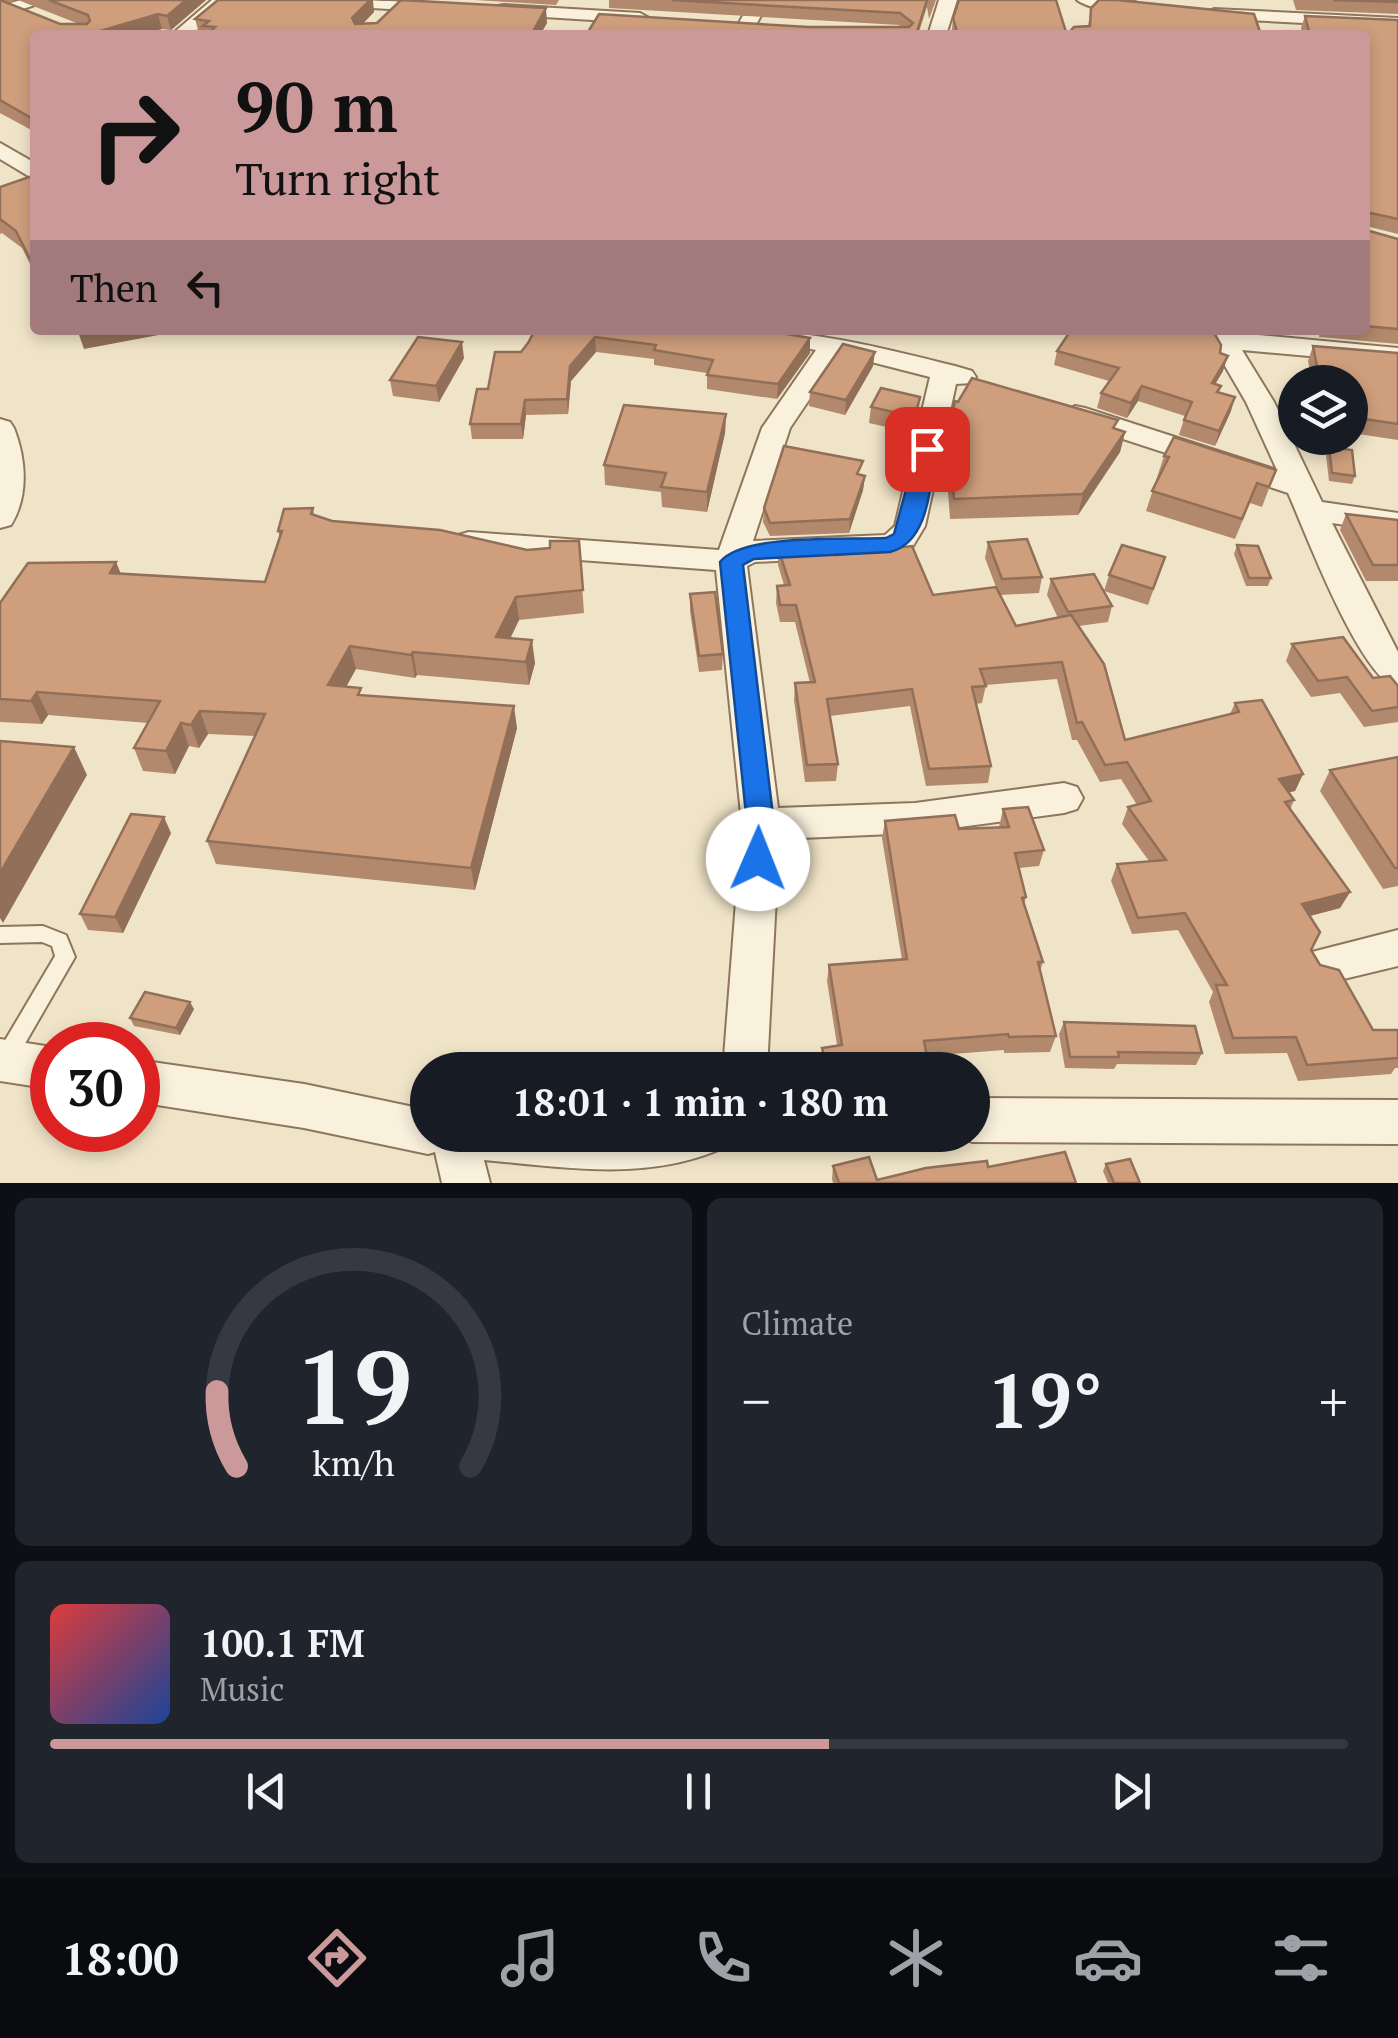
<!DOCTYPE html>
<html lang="en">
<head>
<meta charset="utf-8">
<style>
	body { margin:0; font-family:"PT Serif",serif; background:#20242c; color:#f1f3f6; height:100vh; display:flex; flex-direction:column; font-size:38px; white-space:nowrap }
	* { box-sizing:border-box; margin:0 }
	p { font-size:32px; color:#9ea1a6 }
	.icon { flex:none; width:55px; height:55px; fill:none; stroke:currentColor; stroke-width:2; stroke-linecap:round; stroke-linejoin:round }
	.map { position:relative; height:1183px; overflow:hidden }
	.sheet { display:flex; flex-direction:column; gap:15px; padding:15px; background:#0d0f14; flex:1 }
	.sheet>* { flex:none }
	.hud { position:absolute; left:30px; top:30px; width:1340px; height:305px; border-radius:10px; box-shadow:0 5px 15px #0003; background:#cc999b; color:#111; overflow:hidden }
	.controls { position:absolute; left:1278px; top:365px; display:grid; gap:20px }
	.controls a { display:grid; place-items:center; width:90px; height:90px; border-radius:50%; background:#171b24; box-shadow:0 5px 15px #0003; font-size:50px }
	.speed { position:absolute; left:30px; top:1022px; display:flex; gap:20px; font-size:50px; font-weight:700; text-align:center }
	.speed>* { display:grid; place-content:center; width:130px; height:130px; border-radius:50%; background:#171b24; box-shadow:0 5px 15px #0003; line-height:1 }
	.speed .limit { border:15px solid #d22; background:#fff; color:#111 }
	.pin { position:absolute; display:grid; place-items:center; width:85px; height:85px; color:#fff; margin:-42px; border-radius:20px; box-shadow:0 5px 15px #0006 }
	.me { position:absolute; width:110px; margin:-55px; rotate:1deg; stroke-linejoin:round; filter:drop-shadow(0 0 8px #0008) }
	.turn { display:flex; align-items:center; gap:35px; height:210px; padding:0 40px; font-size:45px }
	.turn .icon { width:130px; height:130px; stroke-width:2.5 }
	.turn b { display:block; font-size:70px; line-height:85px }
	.then { display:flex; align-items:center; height:95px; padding:0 40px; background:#0003; gap:20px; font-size:38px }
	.big { font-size:75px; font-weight:800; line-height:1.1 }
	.sheet .tile { flex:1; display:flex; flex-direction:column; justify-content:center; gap:15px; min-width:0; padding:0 35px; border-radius:15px; background:#20242c }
	.sheet .dial { align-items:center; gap:0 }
	.dial svg { height:260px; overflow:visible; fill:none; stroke:#363941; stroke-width:7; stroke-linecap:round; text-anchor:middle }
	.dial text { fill:#f1f3f6; stroke:none }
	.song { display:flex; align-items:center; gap:30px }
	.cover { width:120px; height:120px; border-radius:15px; background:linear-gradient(135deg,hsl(0 70% 55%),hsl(220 70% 35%)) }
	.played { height:10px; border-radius:5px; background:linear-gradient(90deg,#cc999b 60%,#363941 60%) }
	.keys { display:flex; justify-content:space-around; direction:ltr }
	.heat { display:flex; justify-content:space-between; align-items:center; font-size:55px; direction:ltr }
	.sheet .tiles { flex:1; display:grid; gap:15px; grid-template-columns:1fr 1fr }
	.tile:last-child { grid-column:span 2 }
	.trip { position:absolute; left:410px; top:1052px; width:580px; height:100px; border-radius:50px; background:#171b24; box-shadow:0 5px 15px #0003; font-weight:800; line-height:100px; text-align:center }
	.dock { display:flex; height:160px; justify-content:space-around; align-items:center; background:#090b0e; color:#9ea1a6 }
	.dock .icon { width:70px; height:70px }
	.dock .selected { color:#cc999b }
	.dock b { font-size:45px; color:#f1f3f6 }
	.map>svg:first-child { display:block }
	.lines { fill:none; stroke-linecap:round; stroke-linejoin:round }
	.lane-casing { stroke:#8d765c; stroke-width:4 }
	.street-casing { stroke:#8d765c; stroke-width:4 }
	.lane { fill:#faf1dc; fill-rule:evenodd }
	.street { fill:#faf1dc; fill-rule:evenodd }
	.wall { fill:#b2896c }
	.shaded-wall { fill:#916f58 }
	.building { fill:#cf9f7d; stroke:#916f58; stroke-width:2.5 }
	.route { fill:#1a73e8; stroke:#114b97; stroke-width:2.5 }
</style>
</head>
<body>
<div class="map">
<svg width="1398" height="1183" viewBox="0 0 1398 1183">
	<rect width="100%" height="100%" fill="#f0e4c8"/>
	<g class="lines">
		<g class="lane-casing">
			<path id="lane" d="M43,926L66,935L75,957L12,1066L5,1068L0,1067V1049L55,956L52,946L42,942L0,943V927Z"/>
		</g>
		<g class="street-casing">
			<g id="street">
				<path d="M21,0H49L0,17V6Z"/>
				<path d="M212,0H232L191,35H171Z"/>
				<path d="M312,0C341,0 429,0 449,7L440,12L321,5Z"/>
				<path d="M752,0H770L750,35H732Z"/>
				<path d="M939,0H957L946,35H928Z"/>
				<path d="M1077,0H1128L1150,7C1136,17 1091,10 1077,0Z"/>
				<path d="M504,5L640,13L649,18L640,23L498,14V6Z"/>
				<path d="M1214,9L1398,18V28L1208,18L1205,14Z"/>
				<path d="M0,143L35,163V180L0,159Z"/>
				<path d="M734,330C813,330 879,347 955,366L972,371L976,377L972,383L956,384L925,526L913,546L891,555L755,562L747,566L778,808L915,803L1064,783L1077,787L1083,798L1077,809L1064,813L915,833L779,839L767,1070H723L742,824L716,570L469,552L458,549L453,542L458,535L469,532L719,550L762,428L816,350L747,338ZM840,354L930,377L895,526L885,535L753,541L790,428Z"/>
				<path d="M1204,330L1398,348V364L1242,350L1274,402L1322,502L1398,513V533L1332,523L1398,652V689C1359,677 1305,531 1288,493L1065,420L1061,414L1075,406L1085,408L1277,470L1246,402Z"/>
				<path d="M0,419L10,422L14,428C26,459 29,496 11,525L0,528Z"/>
				<path d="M1398,930V966L1327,983L1312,978L1306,965L1312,952Z"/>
				<path d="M0,1039L52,1047V1089L0,1081Z"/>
				<path d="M138,1060L304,1084L428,1110V1135H723L716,1151C642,1181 561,1167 484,1160L490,1183H442L435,1152L428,1154L304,1128L138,1102Z"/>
				<path d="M972,1098L1398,1100V1144L972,1142L956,1135H972Z"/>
			</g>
		</g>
		<use href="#lane" class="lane"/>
		<use href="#street" class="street"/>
	</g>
	<g class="wall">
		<path d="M0,0H15L9,4L60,24H79L18,0H206L171,30L162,29L35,35V132L0,113Z"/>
		<path d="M475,0H559L556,5Z"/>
		<path d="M609,0H936L929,19L927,7L918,35L808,27H901L899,25L609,8Z"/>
		<path d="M1293,0H1398V14L1296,10Z"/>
		<path d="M1091,8L1261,35H953L952,30L953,18L1067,35L1088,26Z"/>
		<path d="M374,12L363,24L547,23L540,35H205L199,33L195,19Z"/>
		<path d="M1305,16L1398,20V234L1366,226V230L1398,239V344L1319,337L1320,330H1365V35H1303L1301,28Z"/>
		<path d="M35,175V274L22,248L2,233L0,234V187Z"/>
		<path d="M535,330L810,353L777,399L707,389V373L654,365V359L596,352L571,381L568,414L526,415L523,439H472L470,424L488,389L528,343Z"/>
		<path d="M1313,346L1398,353V440L1358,434L1354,410H1350V382H1312L1308,361Z"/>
		<path d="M1057,351L1220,353L1223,371L1215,384L1221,386L1219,392L1231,411L1215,446L1179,435L1185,416L1138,401L1127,418L1097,408L1101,393L1109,381L1054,365Z"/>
		<path d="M464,358L439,402L393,396L390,380Z"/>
		<path d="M873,366L845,415L809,406L810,392Z"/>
		<path d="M920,397L913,433L869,423L871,407Z"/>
		<path d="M726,414L725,433L707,512L662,507L661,492L605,485L604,465Z"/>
		<path d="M1116,429L1125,432L1120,452L1078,515L950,519L945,451L948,431Z"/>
		<path d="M1329,447L1355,476L1352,484L1329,481L1326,455Z"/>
		<path d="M1164,456L1276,470L1262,507L1250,503L1235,539L1146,511Z"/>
		<path d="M861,476H865L863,490L849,533L770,536L763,522L764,508Z"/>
		<path d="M313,508L314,515L332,521L527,550L550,548L579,541L584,613L519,620L510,638L535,663L529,685L417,675L415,678L356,669L346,687L363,696L517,728L475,890L216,864L207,841L255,736L208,734L199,748L189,746L175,774L143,771L134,748L148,723L48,715L42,724L0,722V603L116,562L121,574L265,582L280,538L278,531Z"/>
		<path d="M1346,514L1398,520V581H1366L1340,530Z"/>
		<path d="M988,542L1042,577L1039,593L1000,595L1016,626L1058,618L1047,595L1051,579L1112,606L1108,622L1079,626L1125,740L1230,714L1235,703L1303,774L1295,791L1289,792L1294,800L1290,810L1350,892L1340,908L1310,916L1311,950L1320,965L1373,1030H1398V1068H1395L1391,1074L1298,1081L1287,1053L1225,1054L1209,1002L1213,992L1178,930L1132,934L1111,881L1117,864L1149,861L1122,824L1128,807L1137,805L1121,779L1100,782L1077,740H1072L1057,679L986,685L982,703L976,704L991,766L988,783L926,786L910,706L830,716L838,764L836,781L805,782L794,700L795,683H810L795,622H780L776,603L777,586L784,585L778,565V548L840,555L933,595L996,587L985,558Z"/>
		<path d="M1237,545L1271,578L1268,586H1246L1234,554Z"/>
		<path d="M1165,557L1148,605L1104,591L1109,575Z"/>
		<path d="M690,594L723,654L722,670L699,672L690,611Z"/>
		<path d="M1292,644L1373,678L1398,686V722L1364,727L1340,693L1311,697L1286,661Z"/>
		<path d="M1398,757V886L1383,889L1320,791L1330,770Z"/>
		<path d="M1003,809L1044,850L1039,866L1019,868L1026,897L1024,905L1043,962L1040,971L1056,1036L1050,1052L1004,1053V1050L927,1056L925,1070H822L820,1064L822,1048L837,1045L827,981L829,965L902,960L882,838L885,821L959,829L999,827Z"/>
		<path d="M171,833L123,933L88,930L80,914Z"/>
		<path d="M194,1009L180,1035L134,1026L130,1018Z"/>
		<path d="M1064,1022L1202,1053L1196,1065L1117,1064L1114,1069L1065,1068L1059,1034Z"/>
		<path d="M1106,1164L1140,1183H1108L1103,1171Z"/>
		<path d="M833,1166L877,1180L988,1167L1076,1183H833L832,1179Z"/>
	</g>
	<g class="shaded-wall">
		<path d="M186,0H206L171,30L167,16Z"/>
		<path d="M370,0H373L374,12L354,32L352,18Z"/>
		<path d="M546,8L547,23L540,35H531Z"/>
		<path d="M158,14L162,29L141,35H90Z"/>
		<path d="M86,330H179L180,331L84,349L78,332Z"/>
		<path d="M595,337L596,352L571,381L568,414L567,399L570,366Z"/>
		<path d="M810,338V353L777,399L778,384Z"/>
		<path d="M462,342L464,358L439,402L436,386Z"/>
		<path d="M875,352L873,366L845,415L846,400Z"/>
		<path d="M1228,356L1223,371L1207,398L1212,383Z"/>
		<path d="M1142,386L1138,401L1127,418L1131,403Z"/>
		<path d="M1235,397L1231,411L1215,446L1219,431Z"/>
		<path d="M525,400L526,415L523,439L521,424Z"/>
		<path d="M726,414L725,433L707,512V492Z"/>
		<path d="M1125,432L1120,452L1078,515L1083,494Z"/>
		<path d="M865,476L863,490L849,533L850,519Z"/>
		<path d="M116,562L125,585L110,573Z"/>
		<path d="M516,597L519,620L500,660L496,637Z"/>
		<path d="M532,640L535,663L529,685L526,662Z"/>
		<path d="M350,646L356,669L334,708L328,685Z"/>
		<path d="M413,652L417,675L415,678L411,655Z"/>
		<path d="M37,692L48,715L42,724L31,701Z"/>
		<path d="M514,706L517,728L475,890L471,868Z"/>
		<path d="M200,711L208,734L199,748L191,725Z"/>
		<path d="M181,723L189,746L175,774L166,751Z"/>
		<path d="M74,747L87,775L3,923L0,918V873Z"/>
		<path d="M1303,774L1295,791L1272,796L1279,779Z"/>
		<path d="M164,817L171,833L123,933L115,917Z"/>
		<path d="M1350,892L1340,908L1294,920L1302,904Z"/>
		<path d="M190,1002L194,1009L180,1035L176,1028Z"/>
		<path d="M905,1055L902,1070H829Z"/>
	</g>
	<g class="building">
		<path d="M0,0L60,24H87L90,21L88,15L49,0H186L167,16L158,14L90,34L92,35H35V120L0,100Z"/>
		<path d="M218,0H370L352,18L355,24L377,23L401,0L546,8L531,35H207L215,27L203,26L209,21L195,19Z"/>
		<path d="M672,0H927L916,35H586L599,14L808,27H909L913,23L900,13Z"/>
		<path d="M959,0H1056L1067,35L1074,27L1090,26L1091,8L1099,0H1117L1254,14L1261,35H958L953,18Z"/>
		<path d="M1333,0H1398V2Z"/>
		<path d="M1305,16L1398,20V219L1371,213L1366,216V230L1398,239V329L1365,326V35H1310Z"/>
		<path d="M35,175V269L16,231L0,219V187Z"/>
		<path d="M535,330H763L810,338L778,384L707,375L713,360L654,350L656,345L595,337L570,366L567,399L525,400L521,424H470L477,389H488L495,352H521L528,343Z"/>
		<path d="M1071,330L1213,331L1221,345L1220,353L1228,356L1212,383L1221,386L1217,392L1235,397L1219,431L1184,420L1192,402L1142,386L1131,403L1101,393L1119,368L1057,351Z"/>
		<path d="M418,337L462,342L436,386L390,380Z"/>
		<path d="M843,344L875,352L846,400L810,392Z"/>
		<path d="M1313,346L1398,353V424L1364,419L1360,395L1350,394V382H1320Z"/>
		<path d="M972,378L1118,420L1113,428L1125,432L1083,494L954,499L948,431L955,401L958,402Z"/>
		<path d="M881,388L920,397L915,417L871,407Z"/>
		<path d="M624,405L726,414L707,492L661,487L666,473L604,465Z"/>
		<path d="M1174,437L1276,470L1269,487L1257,483L1242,519L1152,491L1169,457L1164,456Z"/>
		<path d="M784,446L863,461L857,474L865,476L850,519L770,523L764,508Z"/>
		<path d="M1329,447L1352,450L1355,476L1332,473Z"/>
		<path d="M313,508L311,514L332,521L440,530L527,550L550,548V541H579L583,590L516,597L496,637L532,640L526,662L413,652L411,655L350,646L328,685L361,688L358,695L514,706L471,868L207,841L265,714L200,711L191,725L181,723L166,751L134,748L160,701L37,692L31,701L0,699V603L28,563L116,562L110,573L265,582L282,531H278L284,509Z"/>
		<path d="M1346,514L1398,520V565H1373Z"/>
		<path d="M1027,539L1042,577L1002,579L988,542Z"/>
		<path d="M841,544L837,555L912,546L933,595L996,587L1016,626L1071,615L1104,664L1125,740L1239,712L1235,703L1262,700L1303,774L1279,779L1294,800L1285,802L1350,892L1302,904L1320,932L1311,950L1320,965L1339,970L1373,1030H1398V1058L1307,1065L1296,1037L1233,1038L1216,985H1227L1185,913L1138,918L1117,864L1166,860L1128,807L1151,801L1127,762L1105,765L1082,722L1077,723L1062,662L980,669L986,686L972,687L991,766L929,769L912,689L827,699L838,764L807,765L795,683L815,682L796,605H780L777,586L790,585L778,548Z"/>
		<path d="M1122,545L1165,557L1153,589L1109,575Z"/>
		<path d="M1237,545L1258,546L1271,578H1249Z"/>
		<path d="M1094,574L1112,606L1068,612L1051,579Z"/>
		<path d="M715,592L723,654L699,656L690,594Z"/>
		<path d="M1343,637L1373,678L1390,676L1398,686V707L1372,711L1347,677L1318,681L1292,644Z"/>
		<path d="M0,741L74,747L0,873Z"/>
		<path d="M1398,757V868H1395L1330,770Z"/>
		<path d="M1028,807L1044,850L1015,853L1026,897L1022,898L1043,962H1038L1056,1036L1009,1037L1008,1034L924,1041L927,1057L906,1060L905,1055L828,1070L822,1048L842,1045L829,965L907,959L885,821L955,815L959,829L1009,827L1003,809Z"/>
		<path d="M131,814L164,817L115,917L80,914Z"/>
		<path d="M145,992L190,1002L176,1028L130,1018Z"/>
		<path d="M1064,1022L1195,1026L1202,1053L1118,1052L1119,1057H1070Z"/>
		<path d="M1065,1152L1076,1183H839L833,1166L869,1157L877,1180L926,1168L987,1161L988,1167Z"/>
		<path d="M1130,1159L1140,1183H1114L1106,1164Z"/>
	</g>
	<path class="route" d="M927,443L937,449C930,483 930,542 890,552L754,559L743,565L774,824L768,867L758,870L749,867L745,859L747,824L720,562C743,533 849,540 886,538L894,534L917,449Z"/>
</svg>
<div class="controls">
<a><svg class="icon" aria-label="layers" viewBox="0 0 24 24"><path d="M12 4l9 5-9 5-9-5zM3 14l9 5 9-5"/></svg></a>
</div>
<div class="speed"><div class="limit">30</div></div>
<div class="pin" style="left:927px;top:449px;background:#d93025"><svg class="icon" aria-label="arrive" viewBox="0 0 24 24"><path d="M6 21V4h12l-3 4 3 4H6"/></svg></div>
<svg class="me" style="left:758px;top:859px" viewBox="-20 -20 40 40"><circle r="19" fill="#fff"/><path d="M0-13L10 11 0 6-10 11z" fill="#1a73e8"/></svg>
<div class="trip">18:01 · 1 min · 180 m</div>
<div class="hud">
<div class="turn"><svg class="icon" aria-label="right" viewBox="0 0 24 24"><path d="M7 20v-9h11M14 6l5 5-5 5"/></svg><div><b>90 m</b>Turn right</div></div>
<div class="then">Then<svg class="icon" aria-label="left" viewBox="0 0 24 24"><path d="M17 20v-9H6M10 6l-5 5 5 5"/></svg></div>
</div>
</div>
<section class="sheet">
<div class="tiles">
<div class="tile dial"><svg viewBox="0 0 100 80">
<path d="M14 69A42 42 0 1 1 86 69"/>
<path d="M14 69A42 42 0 0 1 8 46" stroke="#cc999b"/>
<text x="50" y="56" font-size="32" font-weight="700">19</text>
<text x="50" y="72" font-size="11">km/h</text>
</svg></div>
<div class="tile"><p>Climate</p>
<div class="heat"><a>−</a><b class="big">19°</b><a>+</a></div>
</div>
<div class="tile">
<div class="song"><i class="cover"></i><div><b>100.1 FM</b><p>Music</p></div></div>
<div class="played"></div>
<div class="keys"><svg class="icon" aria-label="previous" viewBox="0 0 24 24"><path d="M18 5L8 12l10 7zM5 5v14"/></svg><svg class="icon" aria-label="pause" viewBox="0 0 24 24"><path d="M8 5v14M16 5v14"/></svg><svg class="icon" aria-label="next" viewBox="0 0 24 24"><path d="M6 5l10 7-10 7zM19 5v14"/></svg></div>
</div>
</div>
</section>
<nav class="dock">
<b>18:00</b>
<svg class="icon selected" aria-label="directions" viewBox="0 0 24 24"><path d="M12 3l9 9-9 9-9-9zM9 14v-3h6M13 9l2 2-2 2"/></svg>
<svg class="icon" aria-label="music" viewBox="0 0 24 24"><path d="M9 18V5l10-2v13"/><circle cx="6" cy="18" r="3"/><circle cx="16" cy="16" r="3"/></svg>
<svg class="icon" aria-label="phone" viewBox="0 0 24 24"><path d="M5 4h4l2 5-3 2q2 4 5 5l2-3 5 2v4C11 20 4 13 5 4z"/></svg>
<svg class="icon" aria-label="climate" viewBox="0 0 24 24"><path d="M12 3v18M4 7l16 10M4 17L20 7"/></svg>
<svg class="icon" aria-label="car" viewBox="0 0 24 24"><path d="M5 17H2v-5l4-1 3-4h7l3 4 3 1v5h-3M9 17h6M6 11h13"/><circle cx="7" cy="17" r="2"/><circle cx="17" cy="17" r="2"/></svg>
<svg class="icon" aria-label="filters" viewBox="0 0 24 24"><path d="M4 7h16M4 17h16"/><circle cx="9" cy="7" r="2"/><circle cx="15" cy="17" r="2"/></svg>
</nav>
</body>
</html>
